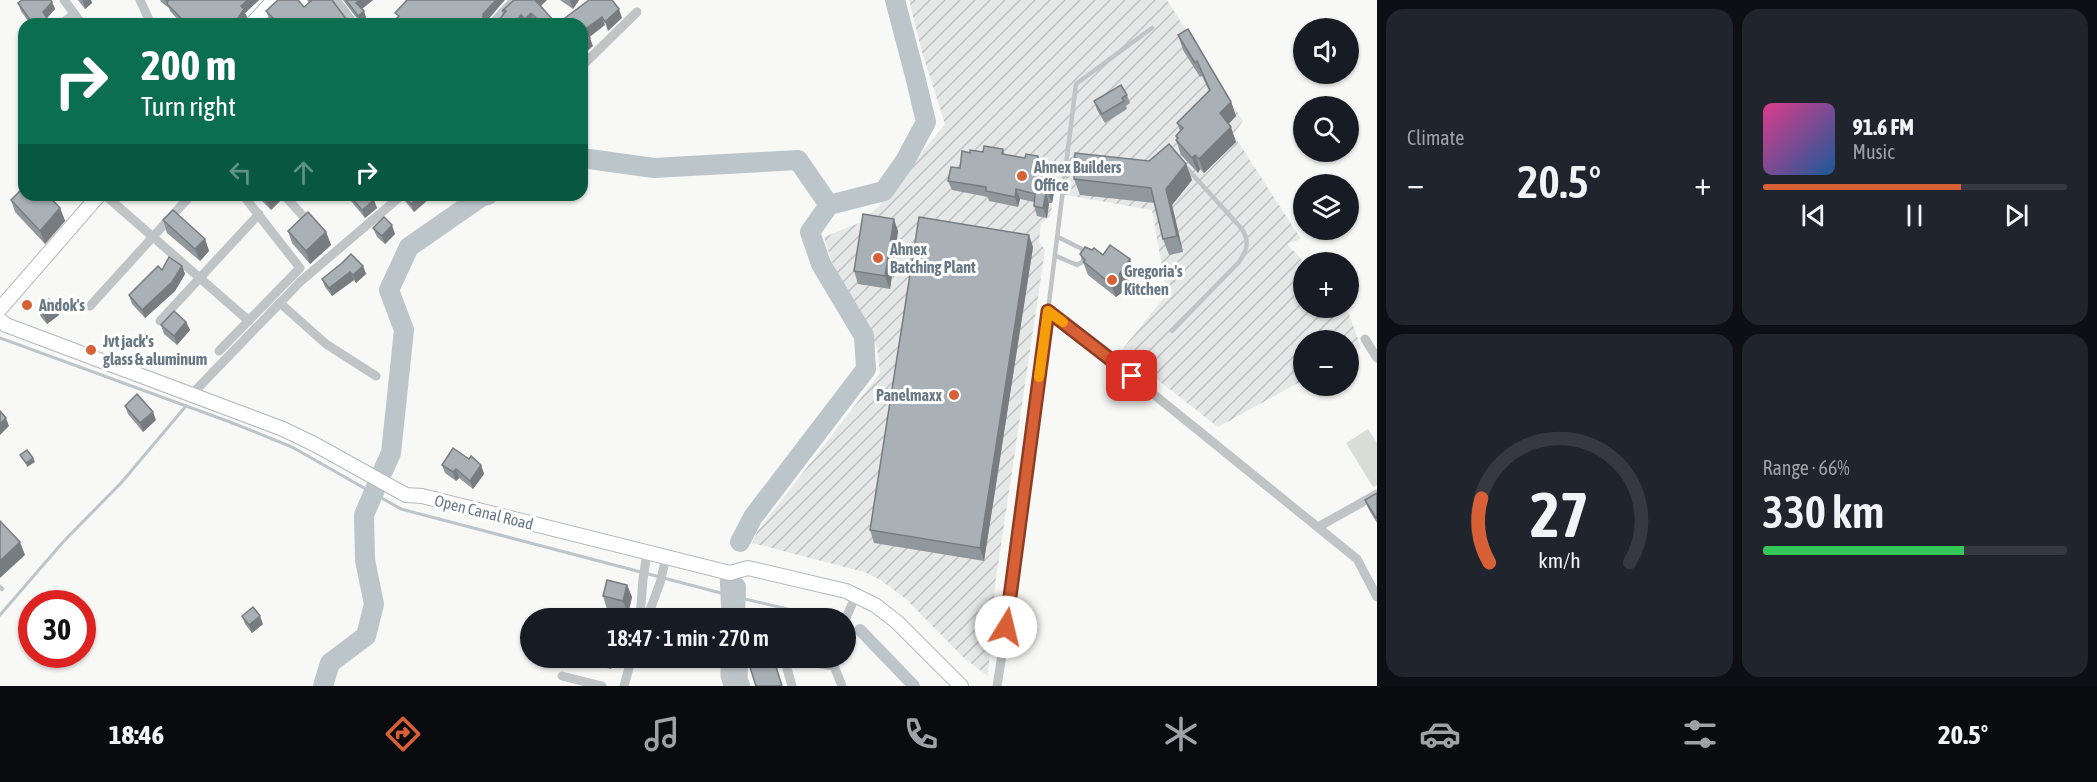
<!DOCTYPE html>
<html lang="en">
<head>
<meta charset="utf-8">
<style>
	body { margin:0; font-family:"Asap Condensed",sans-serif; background:#20242c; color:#f1f3f6; height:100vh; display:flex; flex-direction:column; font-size:22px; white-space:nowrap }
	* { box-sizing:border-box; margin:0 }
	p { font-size:20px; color:#9ea1a6 }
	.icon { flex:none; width:33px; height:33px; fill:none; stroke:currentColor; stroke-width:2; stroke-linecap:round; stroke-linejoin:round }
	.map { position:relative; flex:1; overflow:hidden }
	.side { display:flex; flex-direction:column; gap:9px; padding:9px; background:#0d0f14; width:720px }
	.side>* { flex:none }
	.top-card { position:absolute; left:18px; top:18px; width:570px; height:183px; border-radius:18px; box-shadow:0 2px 4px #0004; background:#0b6e4f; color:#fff; overflow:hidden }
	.tools { position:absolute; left:1293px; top:18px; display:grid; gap:12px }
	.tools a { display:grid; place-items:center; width:66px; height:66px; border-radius:50%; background:#171b24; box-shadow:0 2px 4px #0004; font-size:30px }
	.speed { position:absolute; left:18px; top:590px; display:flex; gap:12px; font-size:30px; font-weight:700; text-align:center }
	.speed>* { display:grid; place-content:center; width:78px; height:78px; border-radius:50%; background:#171b24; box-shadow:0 2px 4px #0004; line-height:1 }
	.speed .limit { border:9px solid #d22; background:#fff; color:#111 }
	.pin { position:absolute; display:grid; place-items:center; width:51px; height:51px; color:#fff; margin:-26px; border-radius:12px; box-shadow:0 3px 9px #0006 }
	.me { position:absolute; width:66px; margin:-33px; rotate:9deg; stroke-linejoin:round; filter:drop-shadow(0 0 4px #0008) }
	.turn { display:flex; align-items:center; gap:21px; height:126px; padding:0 24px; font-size:27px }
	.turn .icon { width:78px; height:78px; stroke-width:2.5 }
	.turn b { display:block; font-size:42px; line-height:51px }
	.lanes { display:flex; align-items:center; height:57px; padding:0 24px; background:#0003; justify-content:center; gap:30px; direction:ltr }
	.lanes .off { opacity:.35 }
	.big { font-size:45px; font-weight:600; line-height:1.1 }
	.side .tile { flex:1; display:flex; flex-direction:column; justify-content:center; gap:9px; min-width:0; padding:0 21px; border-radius:18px; background:#20242c }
	.side .dial { align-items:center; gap:0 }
	.dial svg { height:156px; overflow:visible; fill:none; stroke:#363941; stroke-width:7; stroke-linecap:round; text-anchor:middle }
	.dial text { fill:#f1f3f6; stroke:none }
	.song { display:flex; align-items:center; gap:18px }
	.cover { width:72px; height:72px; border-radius:9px; background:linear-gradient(135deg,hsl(330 70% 55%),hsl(210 70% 35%)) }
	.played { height:6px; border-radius:3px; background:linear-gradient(90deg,#d76037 65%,#363941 65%) }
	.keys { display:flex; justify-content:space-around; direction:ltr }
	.heat { display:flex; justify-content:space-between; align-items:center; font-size:33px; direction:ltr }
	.charge { height:9px; border-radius:4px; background:linear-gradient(90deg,#34c759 66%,#363941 0) }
	.side .tiles { flex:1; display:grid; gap:9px; grid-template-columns:repeat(2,1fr) }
	.trip { position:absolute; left:520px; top:608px; width:336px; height:60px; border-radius:30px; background:#171b24; box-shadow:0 2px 4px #0004; font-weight:600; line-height:60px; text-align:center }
	.tab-bar { display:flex; height:96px; justify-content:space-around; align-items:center; background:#090b0e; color:#9ea1a6 }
	.tab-bar .icon { width:42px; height:42px }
	.tab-bar .current { color:#d76037 }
	.tab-bar b { font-size:27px; color:#f1f3f6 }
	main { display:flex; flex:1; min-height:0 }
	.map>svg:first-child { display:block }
	.industrial { fill:url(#industrial-furrows) }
	.pitch { fill:#d8ddd5 }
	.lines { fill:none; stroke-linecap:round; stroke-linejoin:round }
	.stream { stroke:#bbc5ca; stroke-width:3 }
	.canal { stroke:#bbc5ca; stroke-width:12 }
	.river { stroke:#bbc5ca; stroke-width:20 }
	.secondary-casing { stroke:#b4b9be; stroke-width:16 }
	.lane { stroke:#bfc4c7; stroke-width:4.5 }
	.street { stroke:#bfc4c7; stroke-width:9 }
	.secondary { stroke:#fff; stroke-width:14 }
	.wall { fill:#91989d }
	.shaded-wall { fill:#767c7f }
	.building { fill:#a9b1b6; stroke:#767c7f; stroke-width:1.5 }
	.route-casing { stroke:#8c3e24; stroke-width:15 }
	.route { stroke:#d76037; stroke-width:10 }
	.slow { stroke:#f59e0b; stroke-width:10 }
	.poi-dot { fill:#d76037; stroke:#fff; stroke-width:2 }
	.labels { text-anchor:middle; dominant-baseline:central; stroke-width:6; stroke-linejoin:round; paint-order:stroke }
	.poi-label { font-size:16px; font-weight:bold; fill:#697885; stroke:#fff; text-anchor:start }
	.street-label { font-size:16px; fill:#697885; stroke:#fff }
</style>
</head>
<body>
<main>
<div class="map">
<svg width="1377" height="686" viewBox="0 0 1377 686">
	<defs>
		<pattern id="industrial-furrows" width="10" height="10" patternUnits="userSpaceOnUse" patternTransform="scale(1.5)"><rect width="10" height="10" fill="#e6e7e7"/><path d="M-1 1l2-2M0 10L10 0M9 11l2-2" fill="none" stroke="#bec0c1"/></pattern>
	</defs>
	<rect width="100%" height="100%" fill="#f8f8f6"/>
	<path class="industrial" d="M909,0H1167L1243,121L1233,134L1301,239L1287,244L1304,262V308H1344L1349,314L1361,348L1349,355L1348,340H1304L1303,380L1218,427L1121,351L1167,294L1152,210L1054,193L1050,217L1041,223L1039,242L1045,250L995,585L988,676L964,658L906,599L879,579L864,572L752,543L757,532L880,373L877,347L831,260L824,237L859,223L878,207L945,124L922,52Z"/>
	<path class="pitch" d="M1368,429L1377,443V485L1373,487L1346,443Z"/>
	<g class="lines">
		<g class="stream">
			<path d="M0,338L230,422L292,447L401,509L736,597L822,617"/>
			<path d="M0,615L63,542L121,483L186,406"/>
		</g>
		<path class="canal" d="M860,630L914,686"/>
		<g class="river">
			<path d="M582,158L654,168L798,160L829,205"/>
			<path d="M381,475L391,453L404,330L389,290L409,247L481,197L488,195"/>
			<path d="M740,542L753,517L866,369L864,336L821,264L810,232L829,205L884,191L905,161L926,122L915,76L895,0"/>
			<path d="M735,618L736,587"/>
			<path d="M734,657L733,673L737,686"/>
			<path d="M323,686L330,663L366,636L374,604L365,560L364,515L377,485"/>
		</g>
		<g class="secondary-casing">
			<g id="secondary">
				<path d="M252,24L274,0"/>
				<path d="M0,309L99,195"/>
				<path d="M0,320L6,325L283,429L316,445L406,495L422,496L730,573L748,568L846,591L875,605L897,622L961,686"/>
			</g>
		</g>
		<g class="lane">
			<path d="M1056,256L1077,265L1082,262L1085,257L1082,249L1058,237"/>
			<path d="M1048,311L1076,84L1152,28"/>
			<path d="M1172,331L1239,262C1247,250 1250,242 1242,229L1184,165"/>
			<path d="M0,587L2,589"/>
		</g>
		<g class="street">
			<path d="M64,0L82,24"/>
			<path d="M140,0L151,24"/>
			<path d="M336,0L354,24"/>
			<path d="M61,24L74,14"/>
			<path d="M492,24L514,0"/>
			<path d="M582,66L637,12"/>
			<path d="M105,195L249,321"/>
			<path d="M284,195L304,217"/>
			<path d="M90,306L191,195"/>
			<path d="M160,321L259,214"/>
			<path d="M1365,339L1377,358"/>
			<path d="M219,351L300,268L243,195"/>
			<path d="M376,376L326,344L280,303L300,282L402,195"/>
			<path d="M192,394L280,303"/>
			<path d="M1318,527L1377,494"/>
			<path d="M724,571L726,618"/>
			<path d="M640,618L643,579L647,553"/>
			<path d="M647,618L660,583L666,557"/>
			<path d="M846,618L856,595"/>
			<path d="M725,657V676L728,686"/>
			<path d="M744,657L743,678L746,686"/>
			<path d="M778,657L834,666"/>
			<path d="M835,657L834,666L842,686"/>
			<path d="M784,658L792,686"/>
			<path d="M562,676L602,686"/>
			<path d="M624,686L632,657"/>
			<path d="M997,686L1013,587L1048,311L1094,346L1357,559L1377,597"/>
		</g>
		<use href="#secondary" class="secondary"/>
	</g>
	<g class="wall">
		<path d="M78,0H91L92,3L85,9Z"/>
		<path d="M160,0H259L245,13L247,17L242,24H182L170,11L169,8L161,2Z"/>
		<path d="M307,0H332L350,24H267L270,20L266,11L304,7L309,3Z"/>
		<path d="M343,0H373L362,9L364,11L366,18L361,24Z"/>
		<path d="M547,0L541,6L555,22L556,24H536L534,21L531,24H496L503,15L502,11Z"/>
		<path d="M560,0H579L573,9Z"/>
		<path d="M52,2L55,9L47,18L51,24H30L21,11L18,3Z"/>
		<path d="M1178,35L1231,102L1236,116L1229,124L1236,142L1204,173L1200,169L1198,173L1181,155L1176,140L1177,139L1176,136L1180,131L1177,123L1209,91L1202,76L1200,77L1183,50Z"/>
		<path d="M1127,95L1130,103L1126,106L1127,109L1105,123L1097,110L1094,101Z"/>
		<path d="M1003,149L1005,155L1025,158L1038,156L1041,166L1040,171L1055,182L1054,192L1052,203H1049L1047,218L1037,216L1034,206V202L1020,199L1018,207L989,201L988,197L952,190L948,181L960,168L970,153Z"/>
		<path d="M1149,161L1186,164L1192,180L1172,205L1183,252L1169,255L1163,239L1155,203L1080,195L1074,179Z"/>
		<path d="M256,195H278L280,201L271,210Z"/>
		<path d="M346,195H369L377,208L365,218Z"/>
		<path d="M403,195H428L430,198L414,212L405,201Z"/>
		<path d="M11,200L60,208L65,221L45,244L15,212Z"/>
		<path d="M163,220L205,239L209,251L200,261L167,233Z"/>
		<path d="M373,228L395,234L385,244L377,237Z"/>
		<path d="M288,231L326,232L331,245L310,264L292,243Z"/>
		<path d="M898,231L890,289L858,284L854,271Z"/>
		<path d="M1033,247L984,561L874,543L870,530Z"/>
		<path d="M1080,254L1103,255L1130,259L1134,272L1125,286L1124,291L1116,297L1088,275Z"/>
		<path d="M182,266L185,274L175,291L145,318L132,304L129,295L162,270Z"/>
		<path d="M363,266L366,274L356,283L354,280L332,296L325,287L322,279Z"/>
		<path d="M38,308L59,315L47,324L41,317Z"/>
		<path d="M186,322L190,330L177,345L164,334L161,325Z"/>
		<path d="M125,406L156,420L143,432L128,414Z"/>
		<path d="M469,459L481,465L484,474L473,489L459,478L456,481L445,473L442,465Z"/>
		<path d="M1377,493V523L1368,508L1365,500Z"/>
		<path d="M627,585L632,597L628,614L607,609L603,596Z"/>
		<path d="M242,616L263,624L252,633L245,624Z"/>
		<path d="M562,657H613L614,660L611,669Z"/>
	</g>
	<g class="shaded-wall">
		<path d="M84,0H91L92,3L85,9L83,1Z"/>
		<path d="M248,0H259L245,13L247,17L242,24H237L236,21L241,6Z"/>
		<path d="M361,0H373L359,11L356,3Z"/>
		<path d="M496,0H505L486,22L483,19V14Z"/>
		<path d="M535,0H547L538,8Z"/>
		<path d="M571,0H579L573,9L570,1Z"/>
		<path d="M52,2L55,9L46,19L43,12Z"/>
		<path d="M619,9L622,18L608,31L605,22Z"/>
		<path d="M364,11L366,18L361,24L358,16Z"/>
		<path d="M531,13L534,21L531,24H527L525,19Z"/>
		<path d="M521,15L524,24H514Z"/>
		<path d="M602,17L605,25L587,39L584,30Z"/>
		<path d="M316,19L318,24H312Z"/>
		<path d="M590,38L593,46L583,55L582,45Z"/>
		<path d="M1231,102L1236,116L1225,127L1220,113Z"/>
		<path d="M1231,127L1236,142L1204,173L1199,159Z"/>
		<path d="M1195,155L1200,169L1198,173L1192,158Z"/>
		<path d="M1038,156L1041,166L1039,181L1035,171Z"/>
		<path d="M1186,164L1192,180L1172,205L1183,252L1177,236L1166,189Z"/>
		<path d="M1051,172L1055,182L1054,192L1052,203L1048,193Z"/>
		<path d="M1016,189L1020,199L1018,207L1015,197Z"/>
		<path d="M1046,193L1049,203L1047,218L1043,208Z"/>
		<path d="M276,195H278L280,201L271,210L268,203Z"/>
		<path d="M422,195H428L430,198L414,212L411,204Z"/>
		<path d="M374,200L377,208L365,218L362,210Z"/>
		<path d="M60,208L65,221L45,244L40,231Z"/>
		<path d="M894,219L898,231L890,289L885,276Z"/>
		<path d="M392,225L395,234L385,244L382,236Z"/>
		<path d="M326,232L331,245L310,264L306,251Z"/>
		<path d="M1029,235L1033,247L984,561L980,548Z"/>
		<path d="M205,239L209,251L200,261L195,249Z"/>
		<path d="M1130,259L1134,272L1125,286L1124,291L1116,297L1111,284Z"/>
		<path d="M182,266L185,274L175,291L145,318L142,310Z"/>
		<path d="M363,266L366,274L356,283L353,275Z"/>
		<path d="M350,272L354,280L332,296L329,288Z"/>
		<path d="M56,306L59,315L47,324L44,316Z"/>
		<path d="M186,322L190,330L177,345L174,336Z"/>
		<path d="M153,412L156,420L143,432L140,423Z"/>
		<path d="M6,418L9,426L0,435V424Z"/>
		<path d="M33,458L35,462L27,467L26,463Z"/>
		<path d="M481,465L484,474L473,489L470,481Z"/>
		<path d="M456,469L459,478L456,481L453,472Z"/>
		<path d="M20,542L25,555L0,578V561Z"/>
		<path d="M627,585L632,597L628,614L623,601Z"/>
		<path d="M260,616L263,624L252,633L249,625Z"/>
		<path d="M609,657H613L614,660L611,669L608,661Z"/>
	</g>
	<g class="building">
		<path d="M22,0H51L52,2L43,12L51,24H33L18,3Z"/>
		<path d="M166,0H248L241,6L244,9L236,21L239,24H187L167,4L168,1Z"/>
		<path d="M278,0H298L304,7L311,1L310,0H332L350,24H321L316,19L312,24H267L273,18L266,11Z"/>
		<path d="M346,0H361L356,3L364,11L358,16Z"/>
		<path d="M407,0H496L483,14V19L488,23L486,24H479L474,20L471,24H391L399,16L395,13Z"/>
		<path d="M514,0H535L555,22L554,24H544L541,20L539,21L531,13L525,19L521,15L514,24H496L506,11L505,10L502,11Z"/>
		<path d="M589,0H612L619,9L605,22L602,17L584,30L590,38L582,45V24H557Z"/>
		<path d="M1188,29L1231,102L1220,113L1231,127L1199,159L1195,155L1192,158L1176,140L1178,138L1176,136L1183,128L1177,123L1210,90L1197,61L1195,63L1178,35Z"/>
		<path d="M1121,85L1127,95L1122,98L1124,101L1102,114L1094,101Z"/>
		<path d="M1169,144L1186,164L1166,189L1177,236L1163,239L1151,188L1074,179L1075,153L1149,161Z"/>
		<path d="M984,146L1003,149L1002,154L1025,158L1026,154L1038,156L1035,171L1051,172V182L1048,193H1046L1043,208L1034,206L1035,194L1016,189L1015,197L986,191V187L948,181L951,167L960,168L962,151L970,153V150L983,152Z"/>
		<path d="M24,187V195H48L60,208L40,231L11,200Z"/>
		<path d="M261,195H276L268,203Z"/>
		<path d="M349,195H369L374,200L362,210Z"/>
		<path d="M403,195H422L411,204Z"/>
		<path d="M173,210L205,239L195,249L163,220Z"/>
		<path d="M308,212L326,232L306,251L288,231Z"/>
		<path d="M863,214L894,219L885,276L854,271Z"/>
		<path d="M384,217L392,225L382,236L373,228Z"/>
		<path d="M919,217L1029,235L980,548L870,530Z"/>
		<path d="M1110,245L1130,259L1120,273L1119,278L1111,284L1084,262L1085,260L1080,254L1085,247L1092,250L1094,248L1103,255Z"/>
		<path d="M351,254L363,266L353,275L350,272L329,288L322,279L342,263Z"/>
		<path d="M169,257L182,266L172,282L142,310L129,295L158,266L162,270Z"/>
		<path d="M49,299L56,306L44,316L38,308Z"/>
		<path d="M174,311L186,322L174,336L161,325Z"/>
		<path d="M137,394L153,412L140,423L125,406Z"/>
		<path d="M0,411L6,418L0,424Z"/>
		<path d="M453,448L469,459L471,456L481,465L470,481L456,469L453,472L442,465Z"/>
		<path d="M27,450L33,458L26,463L20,455Z"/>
		<path d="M1377,493V518H1376L1365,500Z"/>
		<path d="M0,521L20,542L0,561Z"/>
		<path d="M607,580L627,585L623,601L603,596Z"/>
		<path d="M253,607L260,616L249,625L242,616Z"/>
		<path d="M593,657H609L608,661Z"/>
		<path d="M760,657H773L782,686H756L748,661Z"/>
	</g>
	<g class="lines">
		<g class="route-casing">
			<path id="route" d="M1006,627L1048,311L1132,376"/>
		</g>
		<use href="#route" class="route"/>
		<path class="slow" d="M1039,377L1048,311L1063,322"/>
	</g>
	<g class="poi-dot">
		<circle cx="1022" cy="176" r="6"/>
		<circle cx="878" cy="258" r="6"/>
		<circle cx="1112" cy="280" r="6"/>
		<circle cx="27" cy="305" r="6"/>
		<circle cx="91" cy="350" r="6"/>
		<circle cx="954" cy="395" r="6"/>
	</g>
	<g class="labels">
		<g class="poi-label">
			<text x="1034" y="167">Ahnex Builders<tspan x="1034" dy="18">Office</tspan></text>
			<text x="890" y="249">Ahnex<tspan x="890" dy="18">Batching Plant</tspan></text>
			<text x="1124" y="271">Gregoria's<tspan x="1124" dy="18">Kitchen</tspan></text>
			<text x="39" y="305">Andok's</text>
			<text x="103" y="341">Jvt jack's<tspan x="103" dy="18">glass &amp; aluminum</tspan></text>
			<text x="942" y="395" text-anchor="end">Panelmaxx</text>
		</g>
		<g class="street-label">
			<text transform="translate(484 512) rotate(14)">Open Canal Road</text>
		</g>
	</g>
</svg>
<div class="tools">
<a><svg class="icon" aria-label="sound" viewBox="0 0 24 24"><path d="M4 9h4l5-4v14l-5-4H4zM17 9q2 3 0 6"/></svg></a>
<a><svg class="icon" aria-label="search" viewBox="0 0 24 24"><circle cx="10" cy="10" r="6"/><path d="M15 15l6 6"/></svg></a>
<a><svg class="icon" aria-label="layers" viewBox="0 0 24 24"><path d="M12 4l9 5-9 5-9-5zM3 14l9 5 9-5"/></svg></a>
<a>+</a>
<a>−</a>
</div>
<div class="speed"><div class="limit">30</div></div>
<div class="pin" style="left:1132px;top:376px;background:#d93025"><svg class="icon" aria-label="arrive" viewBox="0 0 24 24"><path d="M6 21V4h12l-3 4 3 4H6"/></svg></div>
<svg class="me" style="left:1006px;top:627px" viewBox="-20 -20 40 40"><circle r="19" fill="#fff"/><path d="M0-13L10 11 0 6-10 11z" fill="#d76037"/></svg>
<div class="trip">18:47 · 1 min · 270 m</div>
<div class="top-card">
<div class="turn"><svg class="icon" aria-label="right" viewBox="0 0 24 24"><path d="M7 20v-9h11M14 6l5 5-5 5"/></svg><div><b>200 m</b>Turn right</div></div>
<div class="lanes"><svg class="icon off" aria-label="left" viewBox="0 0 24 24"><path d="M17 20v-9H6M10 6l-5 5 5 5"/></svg><svg class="icon off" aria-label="ahead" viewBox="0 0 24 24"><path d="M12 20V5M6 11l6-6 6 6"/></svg><svg class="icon" aria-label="right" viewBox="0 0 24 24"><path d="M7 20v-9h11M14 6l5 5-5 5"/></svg></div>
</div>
</div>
<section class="side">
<div class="tiles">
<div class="tile"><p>Climate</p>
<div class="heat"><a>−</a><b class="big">20.5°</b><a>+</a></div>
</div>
<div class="tile">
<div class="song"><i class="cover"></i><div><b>91.6 FM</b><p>Music</p></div></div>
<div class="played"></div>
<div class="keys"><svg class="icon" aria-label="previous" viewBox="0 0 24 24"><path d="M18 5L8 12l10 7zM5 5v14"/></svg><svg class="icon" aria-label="pause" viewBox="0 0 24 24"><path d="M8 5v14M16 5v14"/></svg><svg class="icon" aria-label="next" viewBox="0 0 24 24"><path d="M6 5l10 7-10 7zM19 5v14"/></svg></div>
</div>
<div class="tile dial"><svg viewBox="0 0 100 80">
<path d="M14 69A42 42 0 1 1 86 69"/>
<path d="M14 69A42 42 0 0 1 10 36" stroke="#d76037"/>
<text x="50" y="56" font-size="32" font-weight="700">27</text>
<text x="50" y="72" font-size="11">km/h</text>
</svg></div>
<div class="tile"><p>Range · 66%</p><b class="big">330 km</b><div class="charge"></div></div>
</div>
</section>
</main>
<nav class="tab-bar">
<b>18:46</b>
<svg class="icon current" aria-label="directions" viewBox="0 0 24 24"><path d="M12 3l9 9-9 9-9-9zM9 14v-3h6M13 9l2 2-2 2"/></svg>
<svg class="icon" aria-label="music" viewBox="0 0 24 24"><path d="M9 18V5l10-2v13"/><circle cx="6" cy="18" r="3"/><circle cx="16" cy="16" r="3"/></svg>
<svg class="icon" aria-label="phone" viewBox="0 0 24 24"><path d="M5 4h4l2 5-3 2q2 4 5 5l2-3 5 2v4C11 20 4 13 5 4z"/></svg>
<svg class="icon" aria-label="climate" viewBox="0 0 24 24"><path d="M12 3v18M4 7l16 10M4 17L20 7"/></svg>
<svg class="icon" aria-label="car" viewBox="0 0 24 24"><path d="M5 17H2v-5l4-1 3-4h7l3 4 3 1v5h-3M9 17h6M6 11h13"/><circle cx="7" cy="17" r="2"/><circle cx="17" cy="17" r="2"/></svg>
<svg class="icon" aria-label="filters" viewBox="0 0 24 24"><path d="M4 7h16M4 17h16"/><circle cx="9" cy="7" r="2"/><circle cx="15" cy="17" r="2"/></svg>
<b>20.5°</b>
</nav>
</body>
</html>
